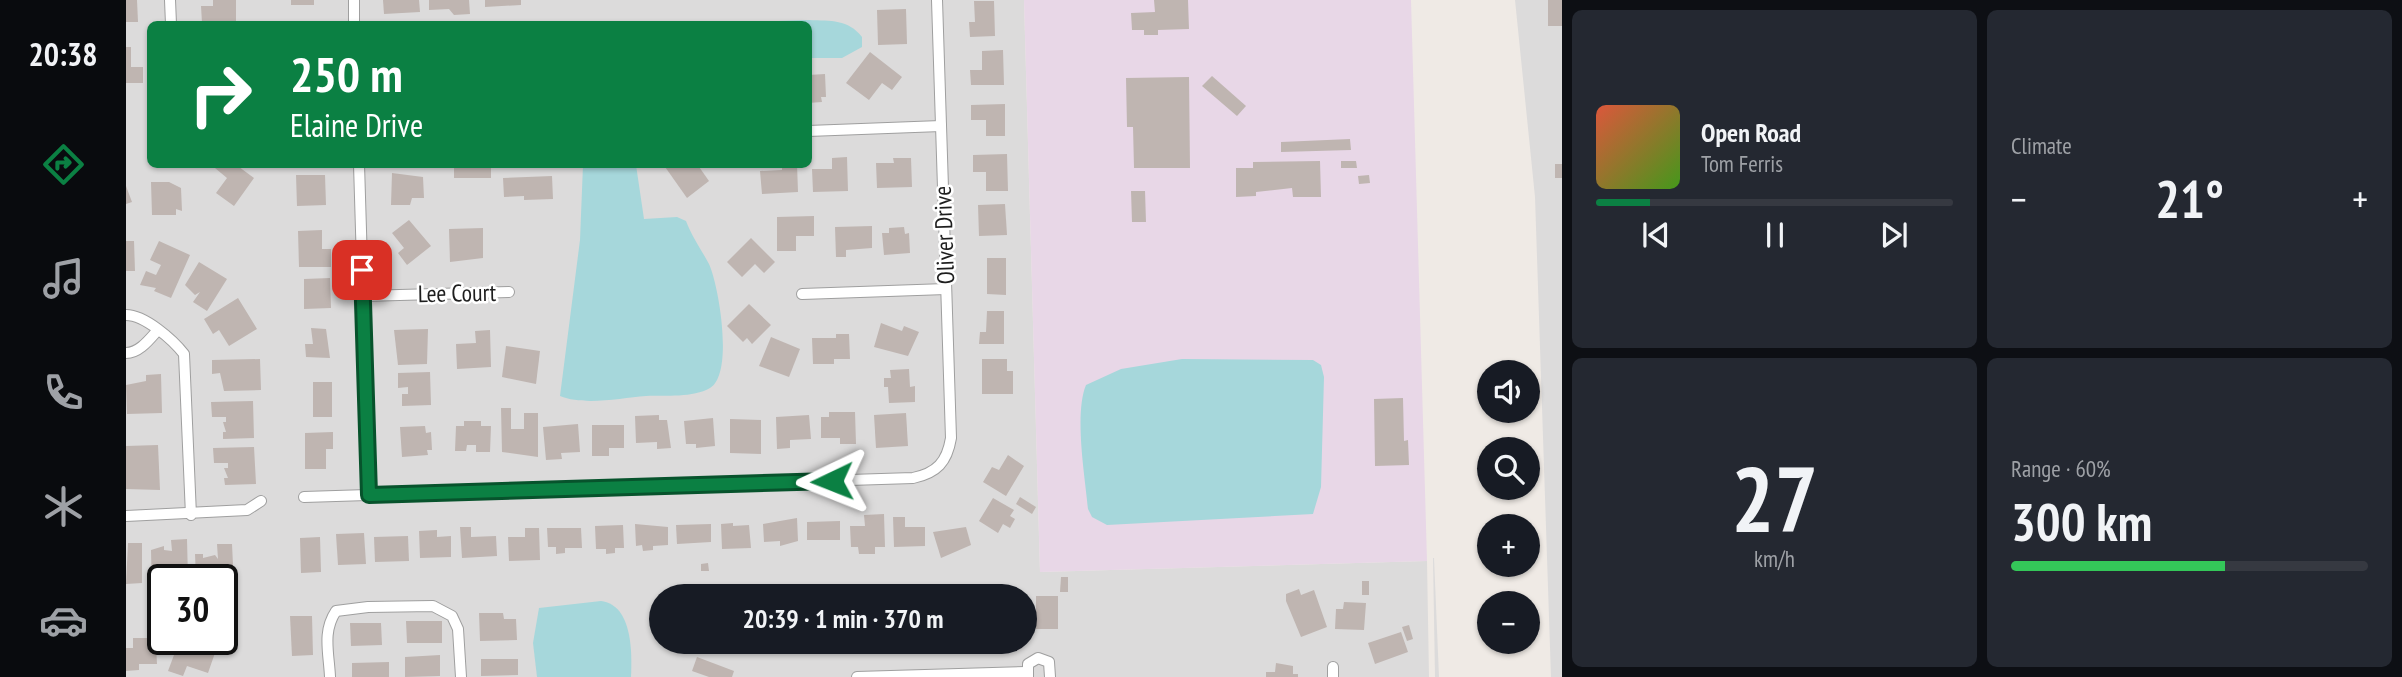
<!DOCTYPE html>
<html lang="en">
<head>
<meta charset="utf-8">
<style>
	body { margin:0; font-family:"PT Sans Narrow",sans-serif; background:#242831; color:#f1f3f6; height:100vh; display:flex; flex-direction:column; font-size:26px; white-space:nowrap }
	* { box-sizing:border-box; margin:0 }
	p { font-size:23px; color:#9ea1a6 }
	.icon { flex:none; width:38px; height:38px; fill:none; stroke:currentColor; stroke-width:2; stroke-linecap:round; stroke-linejoin:round }
	.map { position:relative; flex:1; overflow:hidden }
	.details { display:flex; flex-direction:column; gap:10px; padding:10px; background:#0d0f14; width:840px }
	.details>* { flex:none }
	.guide { position:absolute; left:21px; top:21px; width:665px; height:147px; border-radius:10px; box-shadow:0 2px 5px #0004; background:#0b8043; color:#fff; overflow:hidden }
	.buttons { position:absolute; left:1351px; top:360px; display:grid; gap:14px }
	.buttons a { display:grid; place-items:center; width:63px; height:63px; border-radius:50%; background:#171b24; box-shadow:0 2px 5px #0004; font-size:35px }
	.speed { position:absolute; left:21px; top:564px; display:flex; gap:14px; font-size:35px; font-weight:700; text-align:center }
	.speed>* { display:grid; place-content:center; width:91px; height:91px; border-radius:50%; background:#171b24; box-shadow:0 2px 5px #0004; line-height:1 }
	.speed .limit { border:4px solid #111; border-radius:10px; background:#fff; color:#111 }
	.pin { position:absolute; display:grid; place-items:center; width:60px; height:60px; color:#fff; margin:-30px; border-radius:14px; box-shadow:0 4px 10px #0006 }
	.me { position:absolute; width:77px; margin:-38px; rotate:268deg; stroke-linejoin:round; filter:drop-shadow(0 0 5px #0008) }
	.turn { display:flex; align-items:center; gap:24px; height:147px; padding:0 28px; font-size:32px }
	.turn .icon { width:91px; height:91px; stroke-width:2.5 }
	.turn b { display:block; font-size:49px; line-height:60px }
	.big { font-size:52px; font-weight:700; line-height:1.1 }
	.details .widget { flex:1; display:flex; flex-direction:column; justify-content:center; gap:10px; min-width:0; padding:0 24px; border-radius:10px; background:#242831 }
	.details .dial { align-items:center; gap:0 }
	.dial b { font-size:91px; line-height:1 }
	.song { display:flex; align-items:center; gap:21px }
	.cover { width:84px; height:84px; border-radius:10px; background:linear-gradient(135deg,hsl(10 70% 55%),hsl(100 70% 35%)) }
	.played { height:7px; border-radius:4px; background:linear-gradient(90deg,#0b8043 15%,#363941 15%) }
	.keys { display:flex; justify-content:space-around; direction:ltr }
	.heat { display:flex; justify-content:space-between; align-items:center; font-size:38px; direction:ltr }
	.charge { height:10px; border-radius:5px; background:linear-gradient(90deg,#34c759 60%,#363941 0) }
	.details .tiles { flex:1; display:grid; gap:10px; grid-template-columns:repeat(2,1fr) }
	.trip { position:absolute; left:523px; top:584px; width:388px; height:70px; border-radius:35px; background:#171b24; box-shadow:0 2px 5px #0004; font-weight:700; line-height:70px; text-align:center }
	main { display:flex; flex:1; min-height:0 }
	.tab-bar { display:flex; flex-direction:column; width:126px; justify-content:space-around; align-items:center; background:#090b0e; color:#9ea1a6 }
	.tab-bar .icon { width:49px; height:49px }
	.tab-bar .on { color:#0b8043 }
	.tab-bar b { font-size:32px; color:#f1f3f6 }
	.map>svg:first-child { display:block }
	.residential { fill:#dcdbdb; fill-rule:evenodd }
	.industrial { fill:#e8d7e7 }
	.water { fill:#a6d7db }
	.building { fill:#bfb5b1 }
	.lines { fill:none; stroke-linecap:round; stroke-linejoin:round }
	.street-casing { stroke:#9f9f9f; stroke-width:12 }
	.street { stroke:#fff; stroke-width:10 }
	.route-casing { stroke:#07532c; stroke-width:18 }
	.route { stroke:#0b8043; stroke-width:12 }
	.labels { text-anchor:middle; dominant-baseline:central; stroke-width:5; stroke-linejoin:round; paint-order:stroke }
	.street-label { font-size:24px; fill:#1e1e1e; stroke:#fff }
</style>
</head>
<body>
<main>
<nav class="tab-bar">
<b>20:38</b>
<svg class="icon on" aria-label="directions" viewBox="0 0 24 24"><path d="M12 3l9 9-9 9-9-9zM9 14v-3h6M13 9l2 2-2 2"/></svg>
<svg class="icon" aria-label="music" viewBox="0 0 24 24"><path d="M9 18V5l10-2v13"/><circle cx="6" cy="18" r="3"/><circle cx="16" cy="16" r="3"/></svg>
<svg class="icon" aria-label="phone" viewBox="0 0 24 24"><path d="M5 4h4l2 5-3 2q2 4 5 5l2-3 5 2v4C11 20 4 13 5 4z"/></svg>
<svg class="icon" aria-label="climate" viewBox="0 0 24 24"><path d="M12 3v18M4 7l16 10M4 17L20 7"/></svg>
<svg class="icon" aria-label="car" viewBox="0 0 24 24"><path d="M5 17H2v-5l4-1 3-4h7l3 4 3 1v5h-3M9 17h6M6 11h13"/><circle cx="7" cy="17" r="2"/><circle cx="17" cy="17" r="2"/></svg>
</nav>
<div class="map">
<svg width="1436" height="677" viewBox="0 0 1436 677">
	<rect width="100%" height="100%" fill="#efeae5"/>
	<g class="residential">
		<path d="M0,0H898L914,572L1301,561L1303,677H0ZM24,24H682V164H24ZM37,579H96V639H37ZM536,597H900V642H536Z"/>
		<path d="M1389,0H1436V677H1425L1409,197Z"/>
		<path d="M1307,558H1308L1313,677H1309Z"/>
	</g>
	<path class="industrial" d="M898,0H1285L1301,561L914,572Z"/>
	<g class="water">
		<path d="M683,20C705,21 722,19 736,37V47L716,58H683L682,24H567Z"/>
		<path d="M457,165H510L518,219L551,217L560,221C566,237 575,249 583,264C593,286 608,374 584,388C567,398 540,395 520,396C495,398 458,406 434,396L454,240Z"/>
		<path d="M1056,359L1187,360L1195,365L1198,377L1195,487L1187,514L981,525L966,517L962,509C959,476 948,414 960,385L995,369Z"/>
		<path d="M475,601C507,605 506,654 505,677H411L407,643L413,608Z"/>
	</g>
	<g class="building">
		<path d="M0,0H11L12,22H0Z"/>
		<path d="M87,0H110V23H76L75,6H87Z"/>
		<rect x="165" y="0" width="23" height="5"/>
		<path d="M257,0H293L294,12L258,14Z"/>
		<path d="M303,0H343L344,14L328,15L323,9L303,10Z"/>
		<path d="M359,0H395V5L359,7Z"/>
		<path d="M1028,0H1062L1063,29L1032,30V35H1018V30H1006L1005,13L1029,12Z"/>
		<rect x="1422" y="0" width="14" height="26"/>
		<path d="M848,1H868L869,36L844,37L843,22H849Z"/>
		<path d="M780,9L781,44L752,45L751,10Z"/>
		<rect x="165" y="22" width="34" height="2"/>
		<path d="M0,47H5V67H17V83H0Z"/>
		<path d="M877,50L878,85H845L844,70H856V51Z"/>
		<path d="M744,52L776,77L766,90L756,83L743,100L720,83Z"/>
		<path d="M699,74L700,97H695L696,102L682,103V75Z"/>
		<path d="M1086,76L1120,106L1111,116L1076,86Z"/>
		<path d="M1063,77L1064,168H1008L1007,127H1001L1000,78Z"/>
		<path d="M879,104V136H860V120H845V105Z"/>
		<path d="M1224,139L1225,150L1155,152V142Z"/>
		<path d="M881,154L882,191H860V172H847V155Z"/>
		<path d="M721,157L722,191L687,192L686,169H706V158Z"/>
		<path d="M767,158H785L786,187L751,188L750,163H768Z"/>
		<path d="M1194,161L1195,197H1167L1166,188L1130,192V196L1110,197V168H1127V162Z"/>
		<path d="M1215,161H1230L1231,168H1215Z"/>
		<path d="M92,164H109L128,178L108,206L90,193L101,178L89,168Z"/>
		<rect x="328" y="164" width="37" height="14"/>
		<path d="M537,164H571L583,181L561,198Z"/>
		<path d="M656,164H671L672,192L636,194L634,171L656,170Z"/>
		<rect x="1429" y="164" width="7" height="14"/>
		<path d="M266,173L297,177L298,198H286L284,205H265Z"/>
		<path d="M170,175H199L200,205L171,206Z"/>
		<path d="M1243,175L1244,183L1233,184L1232,176Z"/>
		<path d="M426,176L427,199L398,200V196L378,197L377,178Z"/>
		<path d="M25,182H43L55,188L56,211L50,209V215H26Z"/>
		<path d="M0,186L6,202L0,204Z"/>
		<path d="M1005,191H1019L1020,222H1006Z"/>
		<path d="M879,204L881,235L853,236L852,205Z"/>
		<path d="M688,216V236H670V251H651V217Z"/>
		<path d="M283,220L305,246L281,265L272,253L278,248L266,233Z"/>
		<path d="M746,226V248L720,250V257H710L709,227Z"/>
		<path d="M778,227L779,234L783,233L784,253L758,255L756,233H763V228Z"/>
		<path d="M357,228V258L324,262L323,229Z"/>
		<path d="M196,230V249H205V267H173L172,231Z"/>
		<path d="M625,238L649,262L638,273L629,264L616,277L601,262Z"/>
		<path d="M0,241H8L9,271H0Z"/>
		<path d="M33,241L64,255L45,298L28,291L30,288L14,285L20,271L30,275L35,265L24,260Z"/>
		<path d="M861,258H880V295L861,294Z"/>
		<path d="M73,262L101,279L81,311L67,302L74,292L69,295L59,285Z"/>
		<path d="M204,278L205,308L178,309V279Z"/>
		<path d="M112,298L131,329L103,346L93,330L87,334L78,319Z"/>
		<path d="M623,304L645,325L626,344L621,338L617,342L601,326Z"/>
		<path d="M861,311H878V344H853L854,332H860Z"/>
		<path d="M755,323L776,331L778,326L793,332L782,356L748,347Z"/>
		<path d="M185,328L200,329L204,358L180,357L179,344H187Z"/>
		<path d="M302,329L301,364L272,365L268,330Z"/>
		<path d="M364,330L365,367L331,369L330,344L350,343L349,331Z"/>
		<path d="M710,334H723L724,359H708V364H687L686,338H710Z"/>
		<path d="M645,337L674,349L663,377L633,366Z"/>
		<path d="M380,346L414,351L410,384L376,377Z"/>
		<path d="M134,359L135,390L98,391L94,373L86,374V360Z"/>
		<path d="M856,359H881V371H887V394H856Z"/>
		<path d="M783,369L784,387L789,386V402L763,403L762,387H758V378H765L764,370Z"/>
		<path d="M304,372L305,405L276,406V394H282V387L272,388V373Z"/>
		<path d="M35,374L36,413L1,414L0,385L20,381V375Z"/>
		<rect x="187" y="382" width="19" height="35"/>
		<path d="M1277,398L1278,441L1282,440L1283,465L1249,466L1248,399Z"/>
		<path d="M127,401L128,438L97,439V432H100L97,422H100V417H86L85,402Z"/>
		<path d="M375,408H385V429H398V413H412V457L376,452Z"/>
		<path d="M703,412H729L730,444H714V438H695V417H703Z"/>
		<path d="M780,413L782,446L750,448L748,415Z"/>
		<path d="M533,415V420H541L545,448L531,449V442L510,443L509,416Z"/>
		<path d="M683,415L685,439L664,440V448L651,449L650,417Z"/>
		<path d="M587,418L589,446L570,448V444H560L558,421Z"/>
		<path d="M604,419L635,420V454L604,453Z"/>
		<path d="M338,421H355V426H365L364,452H350V445H341L340,451H329L330,426H338Z"/>
		<path d="M452,424L454,452L435,453L436,459L420,460L417,427Z"/>
		<path d="M466,425H498V448H483V456H466Z"/>
		<path d="M299,426L300,433L305,432L306,450H301L302,455L276,457L274,427Z"/>
		<path d="M207,432V449H200V469H179V433Z"/>
		<path d="M32,445L34,490L0,489V446Z"/>
		<path d="M128,447L130,484L99,485L98,478H102L98,468H102V463H88L87,448Z"/>
		<path d="M882,455L898,466L880,496L857,482L866,467L873,470Z"/>
		<path d="M894,497L910,507L906,514L890,504Z"/>
		<path d="M867,498L888,510L884,516L889,519L884,528L877,524L872,533L853,521Z"/>
		<path d="M758,514L759,547H749V554H733L732,547H725L724,526H739L738,515Z"/>
		<path d="M767,517H779V527H799V546L768,547Z"/>
		<path d="M671,518L672,541L654,546V541L638,542L637,524Z"/>
		<path d="M714,521V540H681V522Z"/>
		<path d="M607,523V526L623,525L625,548L596,549L595,524Z"/>
		<path d="M509,524L542,527V545L527,546V550L517,551L516,545L510,546Z"/>
		<path d="M585,524V542L551,544L550,525Z"/>
		<path d="M497,525L498,548H489V553L480,554V549H470L469,526Z"/>
		<path d="M334,527H345V537L370,536L371,556L336,558Z"/>
		<path d="M840,527L845,545L815,558L807,532Z"/>
		<path d="M399,528H413L414,560L383,561L382,537H399Z"/>
		<path d="M421,528H455L456,548H439V553L430,554V547H422Z"/>
		<path d="M311,530V537L325,536V557L294,558L293,531Z"/>
		<path d="M238,533L240,564L212,565L210,534Z"/>
		<path d="M282,536L283,561L249,562L248,537Z"/>
		<path d="M194,537L195,572L175,573L174,538Z"/>
		<path d="M61,539L62,579H37V594L26,595L25,550L38,546V550L46,551L45,540Z"/>
		<path d="M2,543H16V583L0,584Z"/>
		<path d="M91,544H106L108,586H96V579H70L69,554H77V558L89,555L92,559Z"/>
		<path d="M582,563L583,571H575V564Z"/>
		<path d="M935,577H942V592H934Z"/>
		<rect x="1236" y="581" width="7" height="14"/>
		<path d="M868,588L869,597H859L858,589Z"/>
		<path d="M1173,589L1175,595L1188,590L1201,627L1175,637L1160,601V594Z"/>
		<rect x="910" y="596" width="22" height="33"/>
		<path d="M1218,602L1240,603L1238,630L1209,629L1210,609H1217Z"/>
		<path d="M353,613H377L378,619H390L391,640L354,641Z"/>
		<path d="M164,616H186L187,655L166,656Z"/>
		<path d="M280,621H316V643H281Z"/>
		<path d="M224,623H255L256,645L225,646Z"/>
		<path d="M1283,625L1287,639L1281,641L1276,627Z"/>
		<path d="M1275,632L1282,652L1249,664L1242,643Z"/>
		<path d="M7,638H24V645H30L31,664H13V670L0,671V648H7Z"/>
		<path d="M54,639L90,650L82,673L61,666L57,676L42,671Z"/>
		<path d="M314,655V676L279,677V657Z"/>
		<path d="M571,657L608,671L606,677H583L566,671Z"/>
		<path d="M355,659H392V675L355,676Z"/>
		<path d="M263,662V677H226V663Z"/>
		<path d="M1150,663L1167,666V674H1172V677H1140V672H1149Z"/>
	</g>
	<g class="lines">
		<g class="street-casing">
			<g id="street">
				<path d="M44,0L45,24"/>
				<path d="M228,0V24"/>
				<path d="M682,131L815,126"/>
				<path d="M233,164L243,495"/>
				<path d="M676,294L820,289"/>
				<path d="M237,296L383,292"/>
				<path d="M0,315C19,315 47,340 58,354L65,515"/>
				<path d="M0,353C13,353 23,340 31,331"/>
				<path d="M178,497L787,478C811,473 821,462 825,438L811,0"/>
				<path d="M0,516L121,510L135,501"/>
				<path d="M1207,667V677"/>
				<path d="M204,677C203,653 196,632 210,611L242,607L307,606L326,616L332,629L335,677"/>
				<path d="M731,677L900,672"/>
				<path d="M902,677V664L912,658L923,662L924,677"/>
			</g>
		</g>
		<use href="#street" class="street"/>
	</g>
	<g class="lines">
		<g class="route-casing">
			<path id="route" d="M236,270L243,495L706,481"/>
		</g>
		<use href="#route" class="route"/>
	</g>
	<g class="labels">
		<g class="street-label">
			<text transform="translate(818 235) rotate(-92)">Oliver Drive</text>
			<text transform="translate(331 293) rotate(-1)">Lee Court</text>
		</g>
	</g>
</svg>
<div class="buttons">
<a><svg class="icon" aria-label="sound" viewBox="0 0 24 24"><path d="M4 9h4l5-4v14l-5-4H4zM17 9q2 3 0 6"/></svg></a>
<a><svg class="icon" aria-label="search" viewBox="0 0 24 24"><circle cx="10" cy="10" r="6"/><path d="M15 15l6 6"/></svg></a>
<a>+</a>
<a>−</a>
</div>
<div class="speed"><div class="limit">30</div></div>
<div class="pin" style="left:236px;top:270px;background:#d93025"><svg class="icon" aria-label="arrive" viewBox="0 0 24 24"><path d="M6 21V4h12l-3 4 3 4H6"/></svg></div>
<svg class="me" style="left:706px;top:481px" viewBox="-20 -20 40 40"><path d="M0-17L14 15 0 8-14 15z" fill="#0b8043" stroke="#fff" stroke-width="4"/></svg>
<div class="trip">20:39 · 1 min · 370 m</div>
<div class="guide">
<div class="turn"><svg class="icon" aria-label="right" viewBox="0 0 24 24"><path d="M7 20v-9h11M14 6l5 5-5 5"/></svg><div><b>250 m</b>Elaine Drive</div></div>
</div>
</div>
<section class="details">
<div class="tiles">
<div class="widget">
<div class="song"><i class="cover"></i><div><b>Open Road</b><p>Tom Ferris</p></div></div>
<div class="played"></div>
<div class="keys"><svg class="icon" aria-label="previous" viewBox="0 0 24 24"><path d="M18 5L8 12l10 7zM5 5v14"/></svg><svg class="icon" aria-label="pause" viewBox="0 0 24 24"><path d="M8 5v14M16 5v14"/></svg><svg class="icon" aria-label="next" viewBox="0 0 24 24"><path d="M6 5l10 7-10 7zM19 5v14"/></svg></div>
</div>
<div class="widget"><p>Climate</p>
<div class="heat"><a>−</a><b class="big">21°</b><a>+</a></div>
</div>
<div class="widget dial"><b>27</b><p>km/h</p></div>
<div class="widget"><p>Range · 60%</p><b class="big">300 km</b><div class="charge"></div></div>
</div>
</section>
</main>
</body>
</html>
